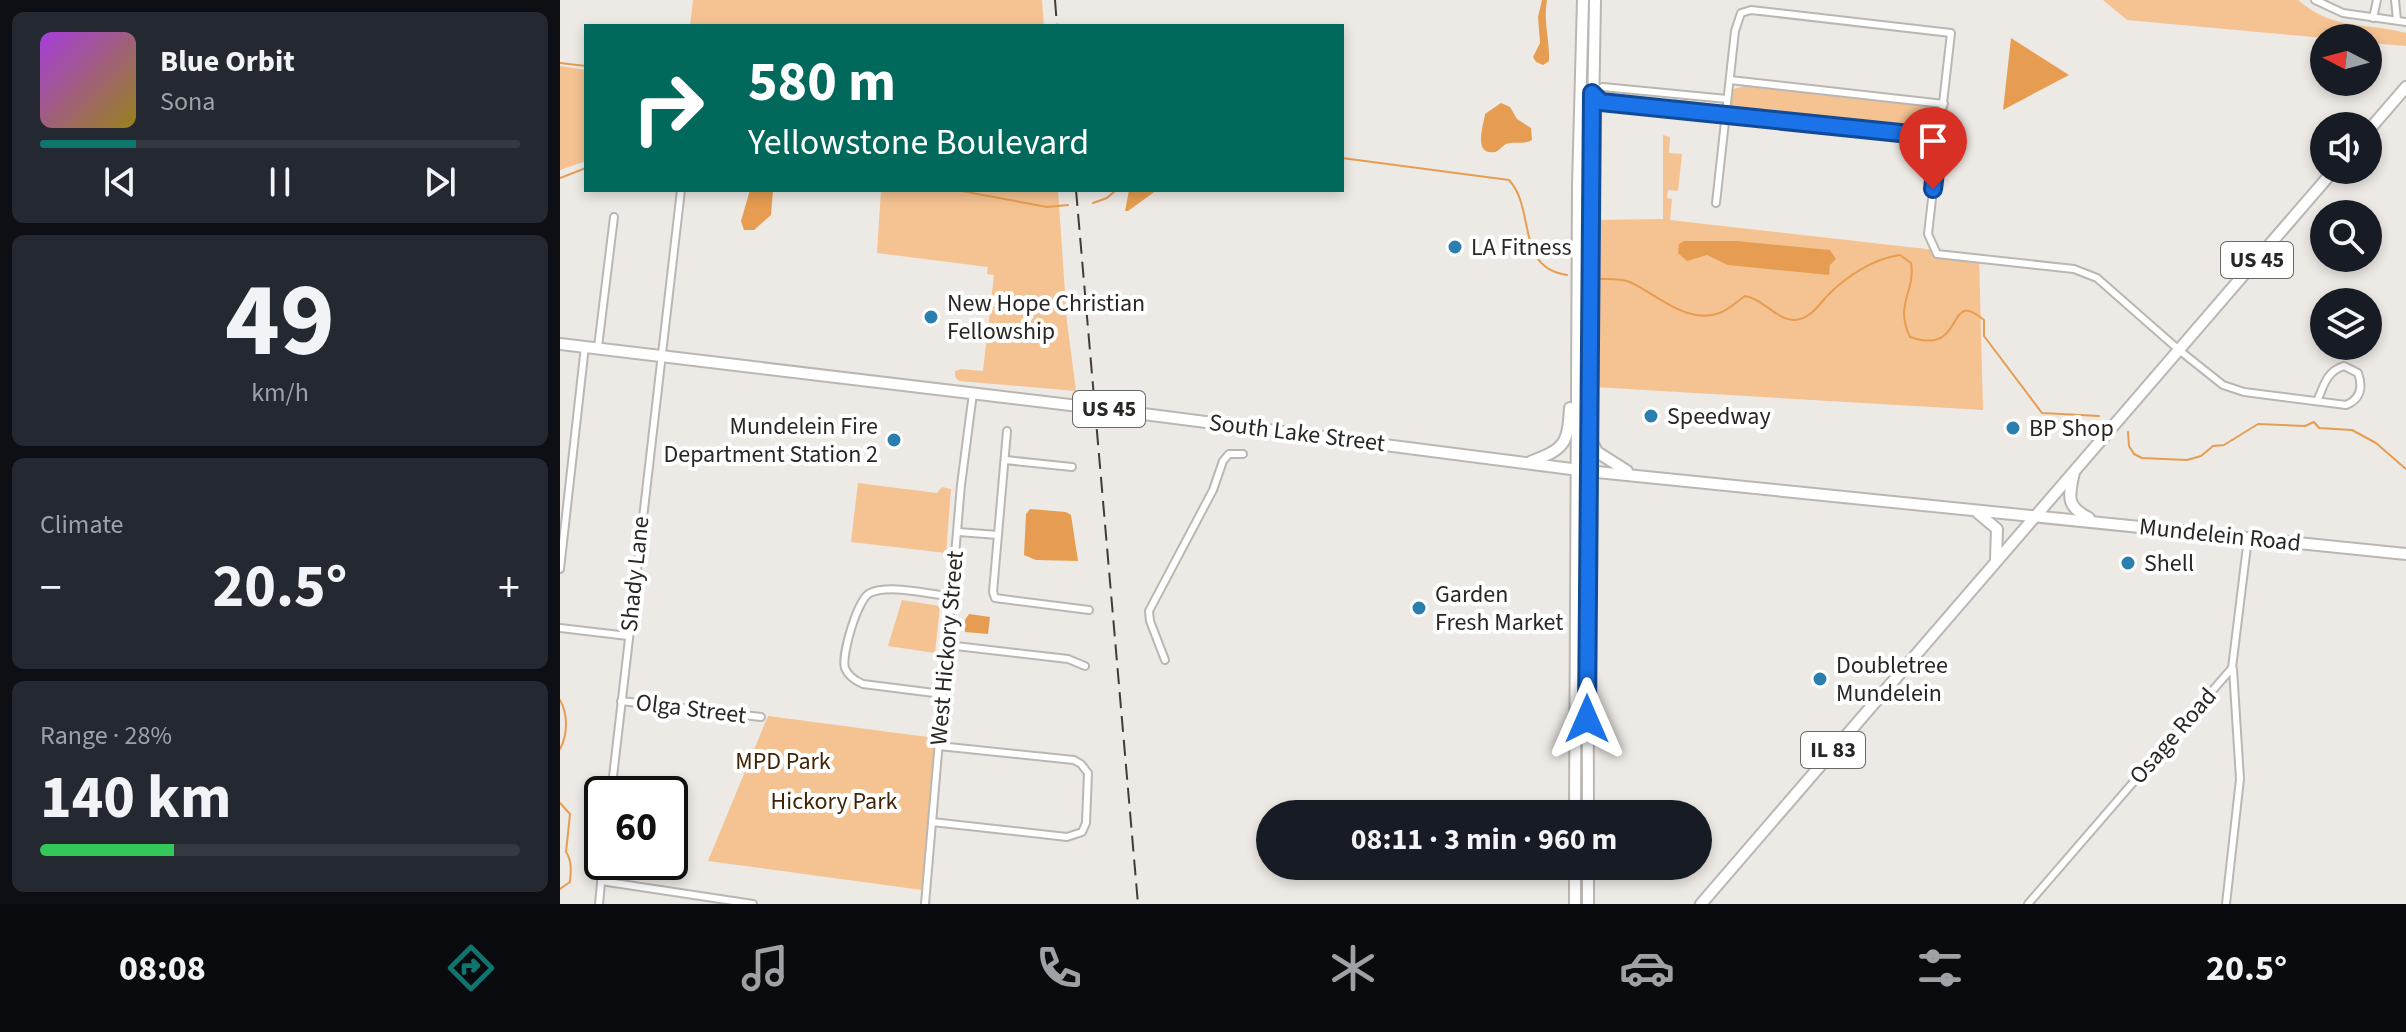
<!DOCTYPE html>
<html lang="en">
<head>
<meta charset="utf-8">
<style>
	body { margin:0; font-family:"Source Sans 3",sans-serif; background:#242831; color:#f1f3f6; height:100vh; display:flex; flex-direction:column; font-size:30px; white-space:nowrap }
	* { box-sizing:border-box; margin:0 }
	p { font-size:26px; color:#9ea1a6 }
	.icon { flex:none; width:44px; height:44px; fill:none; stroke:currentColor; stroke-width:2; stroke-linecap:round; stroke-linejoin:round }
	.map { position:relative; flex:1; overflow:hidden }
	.drawer { display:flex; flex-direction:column; gap:12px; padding:12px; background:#0d0f14; width:560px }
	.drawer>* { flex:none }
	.top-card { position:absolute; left:24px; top:24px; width:760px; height:168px; border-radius:0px; box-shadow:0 4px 12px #0003; background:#00695c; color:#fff; overflow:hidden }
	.needle { width:52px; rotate:276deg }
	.fabs { position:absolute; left:1750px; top:24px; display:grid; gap:16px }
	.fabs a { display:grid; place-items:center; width:72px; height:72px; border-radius:50%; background:#171b24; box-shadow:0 4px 12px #0003; font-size:40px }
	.speed { position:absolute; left:24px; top:776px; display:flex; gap:16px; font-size:40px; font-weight:700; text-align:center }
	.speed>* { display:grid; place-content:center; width:104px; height:104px; border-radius:50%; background:#171b24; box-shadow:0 4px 12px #0003; line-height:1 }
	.speed .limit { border:4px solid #111; border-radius:12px; background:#fff; color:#111 }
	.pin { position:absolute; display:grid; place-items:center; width:68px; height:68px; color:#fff; margin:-82px -34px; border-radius:50% 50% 50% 0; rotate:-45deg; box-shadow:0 0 8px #0007 }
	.pin .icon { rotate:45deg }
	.me { position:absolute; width:88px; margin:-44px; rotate:0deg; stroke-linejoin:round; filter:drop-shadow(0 0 6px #0008) }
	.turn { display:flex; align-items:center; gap:28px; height:168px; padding:0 32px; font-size:36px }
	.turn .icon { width:104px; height:104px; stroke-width:2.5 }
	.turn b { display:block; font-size:56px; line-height:68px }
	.big { font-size:60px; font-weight:700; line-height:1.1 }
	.drawer .widget { flex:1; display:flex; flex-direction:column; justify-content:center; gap:12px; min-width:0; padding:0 28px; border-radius:12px; background:#242831 }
	.drawer .dial { align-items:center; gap:0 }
	.dial b { font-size:104px; line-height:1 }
	.song { display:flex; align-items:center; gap:24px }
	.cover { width:96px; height:96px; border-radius:12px; background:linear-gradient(135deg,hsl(280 70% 55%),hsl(50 70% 35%)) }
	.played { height:8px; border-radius:4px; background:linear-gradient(90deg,#0f766e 20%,#363941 20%) }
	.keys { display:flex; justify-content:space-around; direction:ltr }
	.heat { display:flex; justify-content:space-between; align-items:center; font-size:44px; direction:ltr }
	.charge { height:12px; border-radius:6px; background:linear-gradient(90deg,#34c759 28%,#363941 0) }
	.trip { position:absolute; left:696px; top:800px; width:456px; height:80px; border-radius:40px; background:#171b24; box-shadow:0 4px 12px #0003; font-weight:700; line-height:80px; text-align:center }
	.tab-bar { display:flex; height:128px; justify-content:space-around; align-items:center; background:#090b0e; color:#9ea1a6 }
	.tab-bar .icon { width:56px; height:56px }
	.tab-bar .current { color:#0f766e }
	.tab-bar b { font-size:36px; color:#f1f3f6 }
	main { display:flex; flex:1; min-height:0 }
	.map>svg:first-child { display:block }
	.green { fill:#f5c292 }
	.water { fill:#e79d51 }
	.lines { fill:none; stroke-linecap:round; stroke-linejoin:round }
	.stream { stroke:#e79d51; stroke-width:2 }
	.street-casing { stroke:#bab7b3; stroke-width:10 }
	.primary-casing { stroke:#bab7b3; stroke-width:14 }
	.street { stroke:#fff; stroke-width:6 }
	.primary { stroke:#fff; stroke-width:10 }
	.rail { stroke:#3f3d3b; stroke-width:2; stroke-dasharray:16 8; stroke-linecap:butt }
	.route-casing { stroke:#114b97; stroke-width:20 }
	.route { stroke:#1a73e8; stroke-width:14 }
	.poi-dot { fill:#2b7faf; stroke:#fff; stroke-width:3 }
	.labels { text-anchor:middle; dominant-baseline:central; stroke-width:8; stroke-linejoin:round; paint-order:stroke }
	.shield { fill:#fff; stroke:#686866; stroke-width:2 }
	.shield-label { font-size:22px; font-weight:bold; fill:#282725 }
	.poi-label { font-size:24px; fill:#282725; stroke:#fff; text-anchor:start }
	.street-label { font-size:24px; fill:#282725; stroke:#fff }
	.park-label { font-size:24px; fill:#412403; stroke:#fff }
</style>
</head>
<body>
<main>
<section class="drawer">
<div class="widget">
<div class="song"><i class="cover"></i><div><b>Blue Orbit</b><p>Sona</p></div></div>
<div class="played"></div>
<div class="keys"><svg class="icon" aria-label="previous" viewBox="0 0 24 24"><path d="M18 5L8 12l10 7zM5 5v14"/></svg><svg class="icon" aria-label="pause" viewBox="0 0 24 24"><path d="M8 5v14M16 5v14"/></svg><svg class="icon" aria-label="next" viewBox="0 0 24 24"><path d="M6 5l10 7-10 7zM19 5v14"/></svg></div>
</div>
<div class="widget dial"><b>49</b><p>km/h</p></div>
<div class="widget"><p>Climate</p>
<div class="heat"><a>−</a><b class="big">20.5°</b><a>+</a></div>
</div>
<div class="widget"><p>Range · 28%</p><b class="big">140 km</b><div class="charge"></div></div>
</section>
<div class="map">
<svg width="1846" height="904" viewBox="0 0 1846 904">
	<rect width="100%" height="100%" fill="#ede9e5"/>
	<g class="green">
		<path d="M133,0H482L484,26H130Z"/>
		<path d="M1543,0H1738C1773,31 1806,22 1846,33V46L1808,43V38H1764L1567,20Z"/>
		<path d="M0,66L26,70V161L0,170Z"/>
		<path d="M1189,85L1359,103L1378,111L1374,131L1364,133L1178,112L1171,107L1173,89Z"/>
		<path d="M1114,99L1160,105L1159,111L1114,105Z"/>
		<path d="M1103,135L1110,137L1109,153L1122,154L1118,191L1108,190L1107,198L1112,199L1110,220L1419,255L1423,410L1034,387L1035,220L1103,219Z"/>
		<path d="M321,190H498L507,322L516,391L399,381L395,377V371L401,369L423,371L434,275L427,274L428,267L317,253Z"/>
		<path d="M298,483L377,493L382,487L391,489L386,553L291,542Z"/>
		<path d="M342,600L380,606L375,653L328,646Z"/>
		<path d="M208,716L375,738L362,890L148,861Z"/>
	</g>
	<g class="water">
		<path d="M982,0H987C983,21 990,41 989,61L983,65L976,62L973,57L980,43L978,17Z"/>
		<path d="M1451,38L1509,75L1443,110Z"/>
		<path d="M941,103L950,107L957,119L971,128L972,140C963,145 955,141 946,144C942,146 939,151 935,152C912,156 924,124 925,114Z"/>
		<path d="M190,190H213L211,215L194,230H184L181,221Z"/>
		<path d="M569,190H597L568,211H565Z"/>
		<path d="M1124,241H1176L1270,250L1276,259L1270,265L1269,275L1168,265L1147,255L1127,261L1118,253L1119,244Z"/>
		<path d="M470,509L506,512L511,515L518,561L476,560L464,555L466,514Z"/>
		<path d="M409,614L430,617L428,634L405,632V620Z"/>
	</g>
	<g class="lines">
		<g class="stream">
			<path d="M0,63L26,66"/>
			<path d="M782,158L949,180C976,209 955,268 1007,275"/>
			<path d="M0,178L26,168"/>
			<path d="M396,190L487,207L508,205"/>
			<path d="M533,203L547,198L556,190"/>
			<path d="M1038,279C1049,279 1060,278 1070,282C1098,295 1130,328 1164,311C1171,307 1178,301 1185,296C1204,299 1216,320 1235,320C1251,319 1259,304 1269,294C1287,276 1315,258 1340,255L1351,263C1356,291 1334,304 1350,337C1408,357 1384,286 1424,320V336L1482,413L1539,416"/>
			<path d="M1568,432L1569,446L1574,454L1582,458L1627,460L1641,456L1653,446L1664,445L1698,424L1745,426L1754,422L1759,428L1792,430L1816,443L1846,469"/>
			<path d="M0,700C8,714 8,734 0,749"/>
			<path d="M0,803L10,814L6,852C12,860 11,872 10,882L0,889"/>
		</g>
		<g class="street-casing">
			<g id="street">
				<path d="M1755,0L1783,13L1846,22"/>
				<path d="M1835,0L1837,20"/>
				<path d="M1813,18L1817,0"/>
				<path d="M1170,80L1384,104"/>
				<path d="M1167,99L1043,87L1032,93L1041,102L1379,137"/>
				<path d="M1156,203L1175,31L1181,13L1191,10L1391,33L1368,234L1377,254L1514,269L1537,278L1619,350L1663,385L1684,392L1786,405C1801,399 1803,387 1798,373L1784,366C1767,371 1764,385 1758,399"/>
				<path d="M38,347L54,217"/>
				<path d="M447,431L433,592L435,598L529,610"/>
				<path d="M445,460L512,467"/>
				<path d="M398,532L438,535"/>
				<path d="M0,569L25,346"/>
				<path d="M0,628L68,636"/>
				<path d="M387,645L508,659L525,666"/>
				<path d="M605,660L590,621L589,611L653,490L663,461L669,454H683"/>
				<path d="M382,694L303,684C296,681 288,676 285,668C281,655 298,598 310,593C329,584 371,594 392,597"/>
				<path d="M61,701L201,717"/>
				<path d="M51,794L121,190"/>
				<path d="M372,822L507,837L522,832L526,823L528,773L521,764L514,760L379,746"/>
				<path d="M41,881L193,904"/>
				<path d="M39,904L43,862"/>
				<path d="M365,904L401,485L413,393"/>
				<path d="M1468,904L1672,668L1688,538"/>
				<path d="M1666,904L1680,779L1673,669"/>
			</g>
		</g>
		<g class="primary-casing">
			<g id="primary">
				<path d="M1808,131L1846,87"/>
				<path d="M0,344L560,411L1027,471L1846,554"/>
				<path d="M1030,438L1037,452L1067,471"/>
				<path d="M970,462C1004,449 1008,445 1010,408"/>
				<path d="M1514,472C1509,496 1505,506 1529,518"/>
				<path d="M1418,513L1437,529L1436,559"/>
				<path d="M1015,814L1018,186L1023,0"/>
				<path d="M1028,814L1027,471L1035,0"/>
				<path d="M1015,866V904"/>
				<path d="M1028,866V904"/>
				<path d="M1141,904L1774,170"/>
			</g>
		</g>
		<use href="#street" class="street"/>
		<use href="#primary" class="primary"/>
		<g class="rail">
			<path d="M495,0L497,26"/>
			<path d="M516,190L578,904"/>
		</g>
	</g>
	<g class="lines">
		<g class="route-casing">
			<path id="route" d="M1027,719L1032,93L1041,102L1379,137L1373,189"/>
		</g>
		<use href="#route" class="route"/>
	</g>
	<g class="poi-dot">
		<circle cx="895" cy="247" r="8"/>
		<circle cx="371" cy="317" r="8"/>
		<circle cx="1091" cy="416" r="8"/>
		<circle cx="1453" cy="428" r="8"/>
		<circle cx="334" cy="440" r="8"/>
		<circle cx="1568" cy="563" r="8"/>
		<circle cx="859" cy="608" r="8"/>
		<circle cx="1260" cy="679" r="8"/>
	</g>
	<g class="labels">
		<g class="shield">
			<rect x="1661" y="242" width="72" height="36" rx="6"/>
			<rect x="513" y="391" width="72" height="36" rx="6"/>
			<rect x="1241" y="732" width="64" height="36" rx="6"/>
		</g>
		<g class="shield-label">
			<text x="1697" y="260">US 45</text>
			<text x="549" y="409">US 45</text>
			<text x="1273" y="750">IL 83</text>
		</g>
		<g class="poi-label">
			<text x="911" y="247">LA Fitness</text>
			<text x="387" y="303">New Hope Christian<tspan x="387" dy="28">Fellowship</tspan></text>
			<text x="1107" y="416">Speedway</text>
			<text x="318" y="426" text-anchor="end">Mundelein Fire<tspan x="318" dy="28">Department Station 2</tspan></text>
			<text x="1469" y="428">BP Shop</text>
			<text x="1584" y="563">Shell</text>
			<text x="875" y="594">Garden<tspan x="875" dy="28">Fresh Market</tspan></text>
			<text x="1276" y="665">Doubletree<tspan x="1276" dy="28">Mundelein</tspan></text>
		</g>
		<g class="street-label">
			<text transform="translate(737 433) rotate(7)">South Lake Street</text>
			<text transform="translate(1660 535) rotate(6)">Mundelein Road</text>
			<text transform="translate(75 574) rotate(-84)">Shady Lane</text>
			<text transform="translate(387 648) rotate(-85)">West Hickory Street</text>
			<text transform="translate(131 709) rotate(7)">Olga Street</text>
			<text transform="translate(1613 736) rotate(-49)">Osage Road</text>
		</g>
		<g class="park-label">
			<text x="223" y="761">MPD Park</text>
			<text x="274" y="801">Hickory Park</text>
		</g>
	</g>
</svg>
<div class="fabs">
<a><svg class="needle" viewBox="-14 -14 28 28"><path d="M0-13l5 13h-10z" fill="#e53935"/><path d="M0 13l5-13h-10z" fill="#9ea1a6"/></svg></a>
<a><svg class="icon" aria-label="sound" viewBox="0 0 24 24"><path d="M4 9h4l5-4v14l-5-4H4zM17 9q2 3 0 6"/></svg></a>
<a><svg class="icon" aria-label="search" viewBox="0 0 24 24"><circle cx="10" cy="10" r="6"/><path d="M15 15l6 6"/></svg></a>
<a><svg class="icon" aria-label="layers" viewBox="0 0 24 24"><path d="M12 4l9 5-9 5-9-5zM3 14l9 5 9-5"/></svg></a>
</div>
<div class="speed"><div class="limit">60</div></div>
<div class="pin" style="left:1373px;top:189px;background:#d93025"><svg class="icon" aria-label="arrive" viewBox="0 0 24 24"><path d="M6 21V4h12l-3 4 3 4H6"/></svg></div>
<svg class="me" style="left:1027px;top:719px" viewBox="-20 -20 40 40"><path d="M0-17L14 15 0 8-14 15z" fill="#1a73e8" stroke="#fff" stroke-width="4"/></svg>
<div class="trip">08:11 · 3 min · 960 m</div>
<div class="top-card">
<div class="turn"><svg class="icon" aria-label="right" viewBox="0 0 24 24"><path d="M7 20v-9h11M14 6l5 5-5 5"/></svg><div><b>580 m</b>Yellowstone Boulevard</div></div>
</div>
</div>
</main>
<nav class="tab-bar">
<b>08:08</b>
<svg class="icon current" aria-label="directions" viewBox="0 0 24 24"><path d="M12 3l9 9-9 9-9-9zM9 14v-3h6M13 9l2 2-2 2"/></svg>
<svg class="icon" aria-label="music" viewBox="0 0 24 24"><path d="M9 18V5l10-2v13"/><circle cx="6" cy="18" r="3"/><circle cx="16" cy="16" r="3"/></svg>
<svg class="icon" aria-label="phone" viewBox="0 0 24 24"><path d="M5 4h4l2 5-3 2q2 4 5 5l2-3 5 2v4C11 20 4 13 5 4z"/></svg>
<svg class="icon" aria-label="climate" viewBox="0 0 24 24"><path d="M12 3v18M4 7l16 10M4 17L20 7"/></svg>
<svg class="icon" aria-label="car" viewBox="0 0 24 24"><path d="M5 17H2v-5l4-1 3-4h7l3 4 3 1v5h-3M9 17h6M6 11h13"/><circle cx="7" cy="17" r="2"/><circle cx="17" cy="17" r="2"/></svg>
<svg class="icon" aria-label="filters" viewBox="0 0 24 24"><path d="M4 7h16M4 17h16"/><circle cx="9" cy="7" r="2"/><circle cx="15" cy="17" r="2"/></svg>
<b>20.5°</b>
</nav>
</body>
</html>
